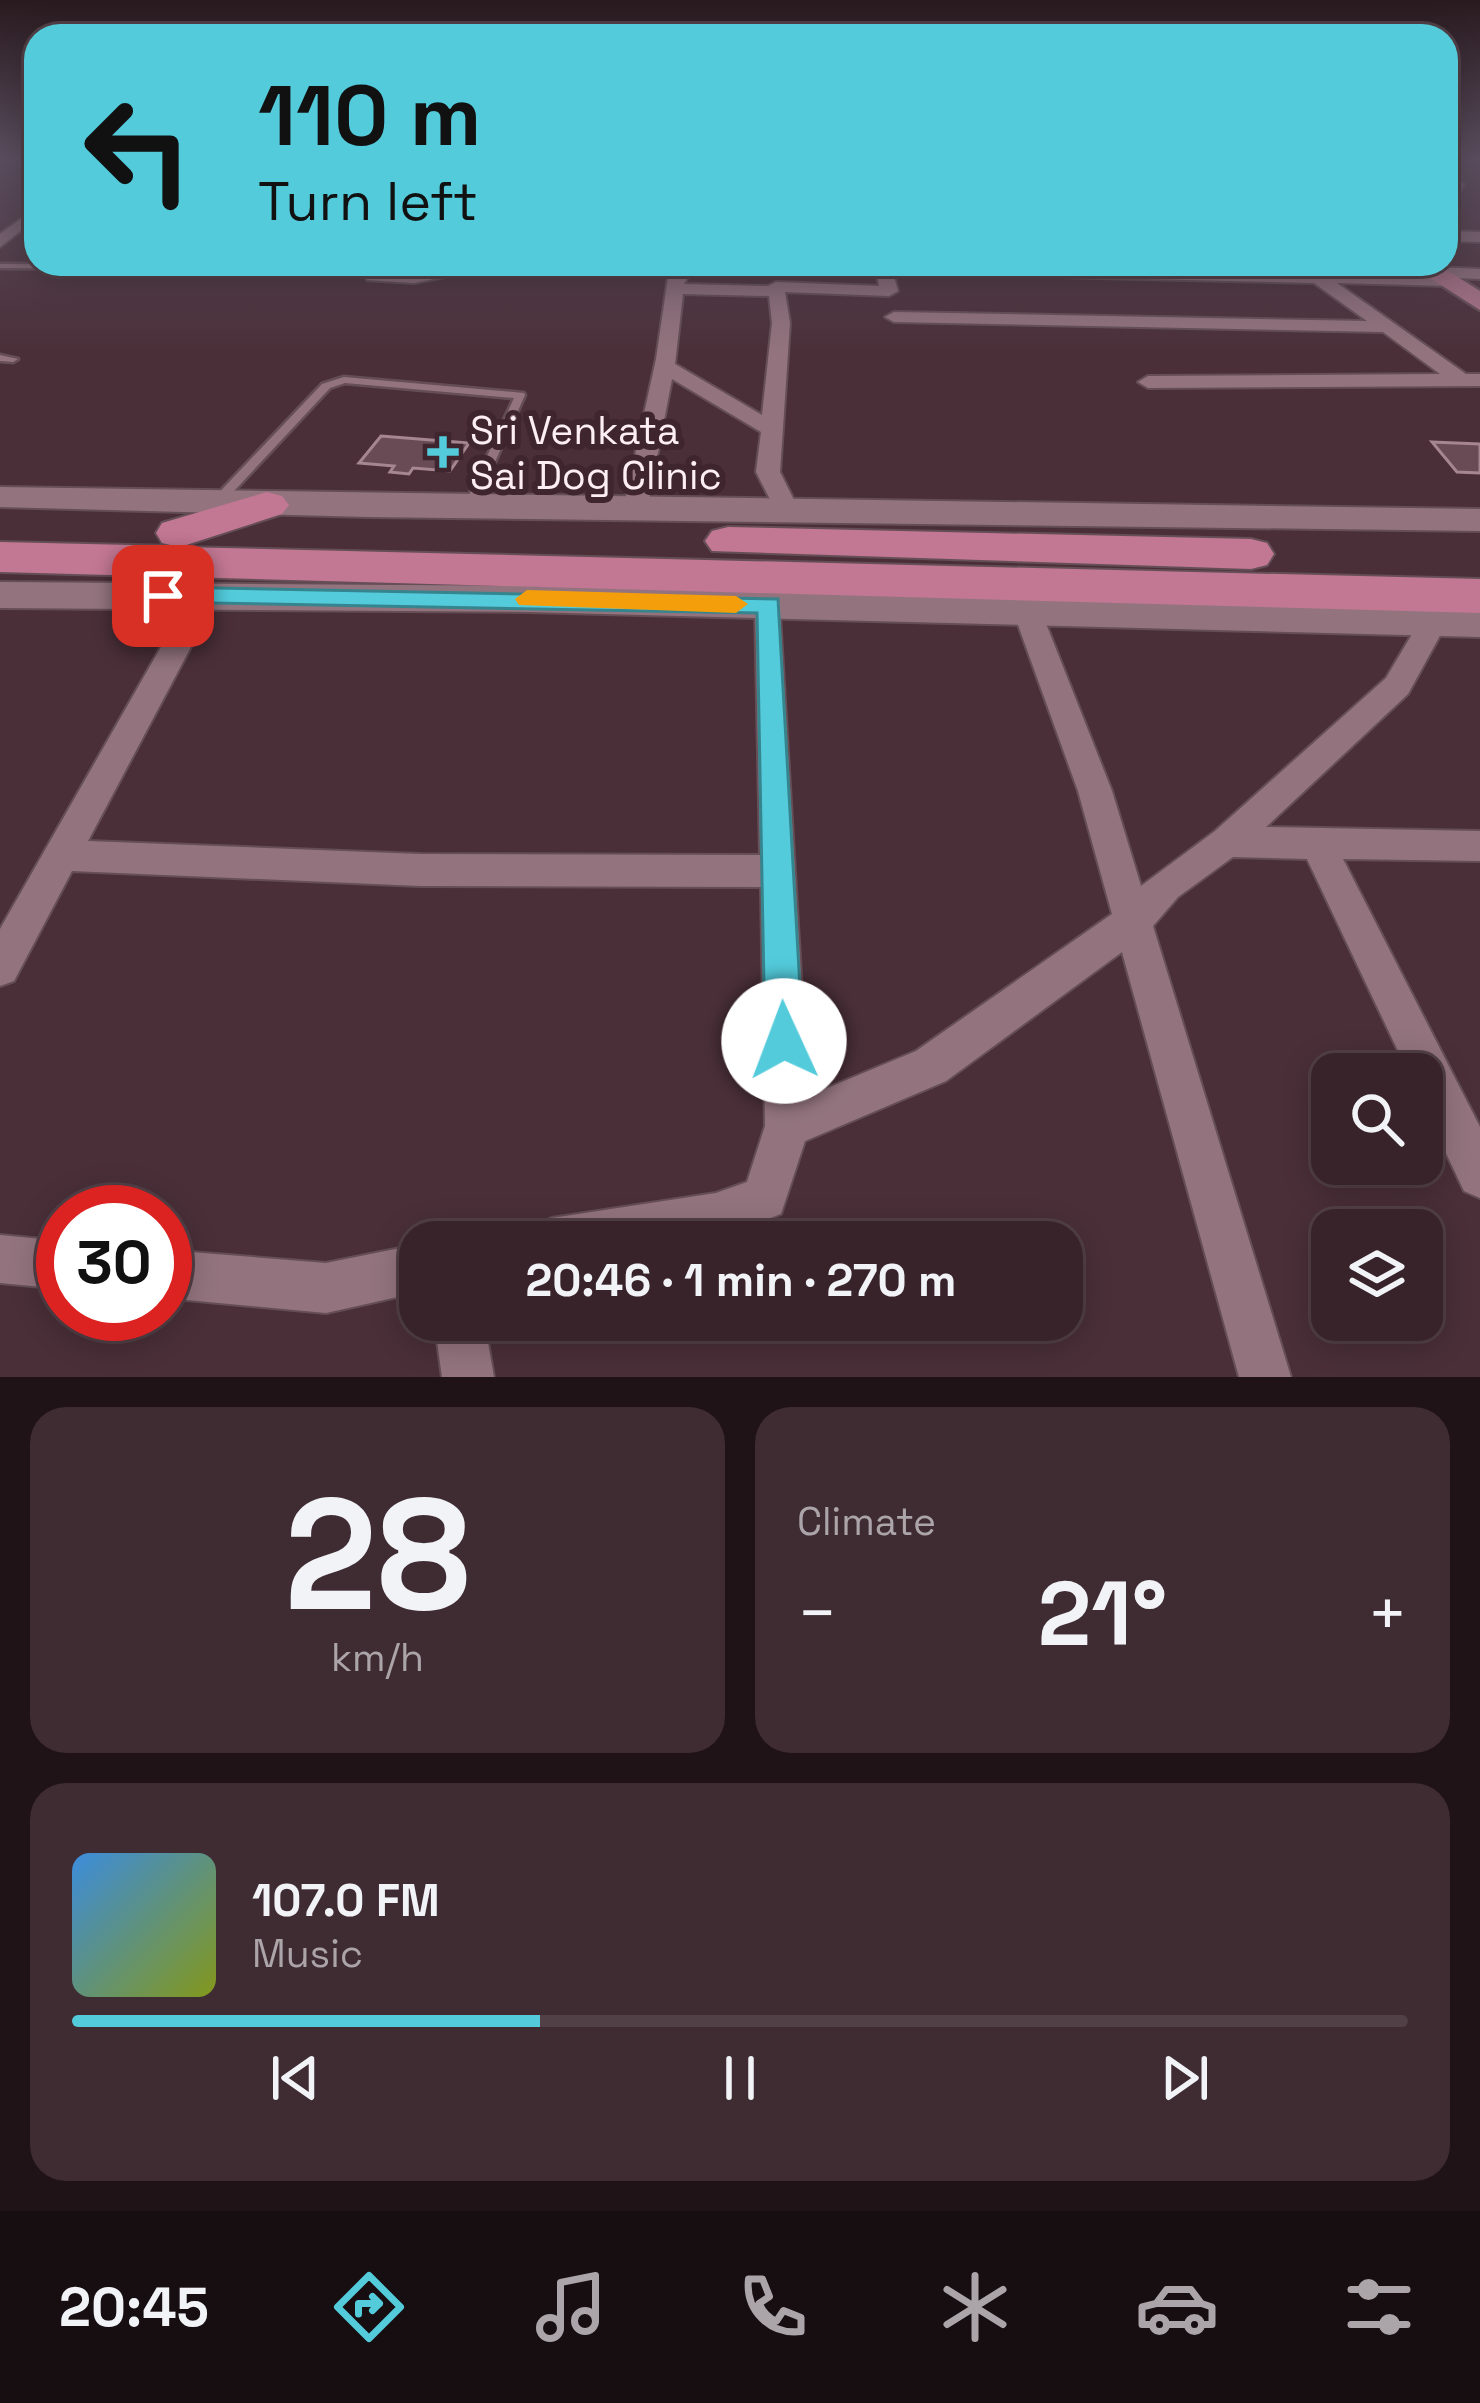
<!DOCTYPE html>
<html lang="en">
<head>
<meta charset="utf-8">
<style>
	body { margin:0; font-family:"Space Grotesk",sans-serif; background:#3f2b32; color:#f1f3f6; height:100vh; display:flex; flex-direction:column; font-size:45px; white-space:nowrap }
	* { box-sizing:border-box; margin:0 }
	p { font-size:39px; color:#aba4a8 }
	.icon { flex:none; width:66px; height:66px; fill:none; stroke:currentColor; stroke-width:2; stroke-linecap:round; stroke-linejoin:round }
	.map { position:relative; height:1377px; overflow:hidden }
	.drawer { display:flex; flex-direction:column; gap:30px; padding:30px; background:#1f1317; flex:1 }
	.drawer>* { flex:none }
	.guide { position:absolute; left:24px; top:24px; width:1434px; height:252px; border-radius:36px; box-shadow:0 6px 30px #0003,0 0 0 3px #524047; background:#53cbdb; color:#111; overflow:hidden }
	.fabs { position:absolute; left:1311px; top:1053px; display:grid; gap:24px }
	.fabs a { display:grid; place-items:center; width:132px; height:132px; border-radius:24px; background:#38232a; box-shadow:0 6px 30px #0003,0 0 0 3px #524047; font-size:60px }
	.speed { position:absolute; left:36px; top:1185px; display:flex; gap:24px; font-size:60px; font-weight:700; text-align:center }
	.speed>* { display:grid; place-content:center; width:156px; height:156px; border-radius:50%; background:#38232a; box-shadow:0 6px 30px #0003,0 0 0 3px #524047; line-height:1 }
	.speed .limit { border:18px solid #d22; background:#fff; color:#111 }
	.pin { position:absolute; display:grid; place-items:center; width:102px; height:102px; color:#fff; margin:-51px; border-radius:24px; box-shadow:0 6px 18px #0006 }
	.me { position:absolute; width:132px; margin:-66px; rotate:358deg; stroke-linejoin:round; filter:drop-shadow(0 0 9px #0008) }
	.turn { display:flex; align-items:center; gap:42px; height:252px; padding:0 36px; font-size:54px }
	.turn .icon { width:156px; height:156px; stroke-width:2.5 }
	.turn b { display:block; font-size:84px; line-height:102px }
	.big { font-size:90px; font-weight:600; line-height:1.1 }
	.drawer .card { flex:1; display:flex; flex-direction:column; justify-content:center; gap:18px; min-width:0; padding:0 42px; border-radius:36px; background:#3f2b32 }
	.drawer .dial { align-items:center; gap:0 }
	.dial b { font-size:156px; line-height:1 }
	.song { display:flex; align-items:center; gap:36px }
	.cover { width:144px; height:144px; border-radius:18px; background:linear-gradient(135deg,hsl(210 70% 55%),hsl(70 70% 35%)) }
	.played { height:12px; border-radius:6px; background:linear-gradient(90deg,#53cbdb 35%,#524047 35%) }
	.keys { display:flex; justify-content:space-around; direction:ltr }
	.heat { display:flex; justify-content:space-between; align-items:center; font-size:66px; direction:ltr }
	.drawer .tiles { flex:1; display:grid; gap:30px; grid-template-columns:1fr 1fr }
	.card:last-child { grid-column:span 2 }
	.trip { position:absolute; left:399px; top:1221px; width:684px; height:120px; border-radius:36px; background:#38232a; box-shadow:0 6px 30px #0003,0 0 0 3px #524047; font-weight:600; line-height:120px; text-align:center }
	.dock { display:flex; height:192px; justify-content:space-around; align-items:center; background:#160e11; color:#aba4a8 }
	.dock .icon { width:84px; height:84px }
	.dock .on { color:#53cbdb }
	.dock b { font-size:54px; color:#f1f3f6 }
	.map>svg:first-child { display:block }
	.building { fill:#694b55; stroke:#a68690; stroke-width:3 }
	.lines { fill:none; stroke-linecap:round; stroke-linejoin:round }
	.lane-casing { stroke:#654e56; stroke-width:5 }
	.street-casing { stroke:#654e56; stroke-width:4 }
	.secondary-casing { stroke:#654e56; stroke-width:4 }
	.primary-casing { stroke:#654e56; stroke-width:5 }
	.highway-casing { stroke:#654e56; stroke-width:4 }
	.lane { fill:#93747e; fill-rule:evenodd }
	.street { fill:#93747e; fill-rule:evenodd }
	.secondary { fill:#93747e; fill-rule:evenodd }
	.primary { fill:#af768a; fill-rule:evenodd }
	.highway { fill:#c27792; fill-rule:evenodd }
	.route { fill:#53cbdb; stroke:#36848e; stroke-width:3 }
	.slow { fill:#f59e0b }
	.poi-dot { fill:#53cbdb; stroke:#3f252e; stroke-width:4.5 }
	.labels { text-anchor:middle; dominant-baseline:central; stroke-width:12; stroke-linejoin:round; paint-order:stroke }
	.far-poi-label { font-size:39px; fill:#fdeef3; stroke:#3f252e; text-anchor:start }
</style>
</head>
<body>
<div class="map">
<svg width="1480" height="1377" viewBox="0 0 1480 1377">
	<rect width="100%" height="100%" fill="#4a2f38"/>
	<g class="building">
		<path d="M381,436L469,443L450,471L413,468L409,474L390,472L394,466L359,463Z"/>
		<path d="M1432,442L1480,444V473L1457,472Z"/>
	</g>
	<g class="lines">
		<g class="lane-casing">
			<g id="lane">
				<path d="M0,264L229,266L233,268L229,270L0,268Z"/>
				<path d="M0,355L18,359L13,362L0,361Z"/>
				<path d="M344,377L524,393L525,395L473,511H465L463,508L514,398L345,383L330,388L220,506H212V500L322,384Z"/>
			</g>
		</g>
		<g class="street-casing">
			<g id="street">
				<path d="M1446,170L1465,185L1446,208L1451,186Z"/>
				<path d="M36,208V219L0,247V234Z"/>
				<path d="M1446,231L1480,232V242L1446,241Z"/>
				<path d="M361,264H377L380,271L510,264L414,283L367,280Z"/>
				<path d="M678,264H695L684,284L768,286L776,282L879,286L876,268L880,264L1428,275V268L1434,267L1480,269V279L1454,278V285L1448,286L1337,283L1466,374H1480V386L1148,388L1138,382L1148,376L1440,374L1383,332L894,322L885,317L894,312L1367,321L1314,283L893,273L898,291L889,296L785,292L790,323L780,472L800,512L797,517H779L756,472L761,432L672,379L647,510L635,517L623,510L656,359L668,277ZM683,294L769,296L772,323L762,415L675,364Z"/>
				<path d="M204,587L218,596L88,841L420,854L760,855L755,605L769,596L779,598L808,1096L916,1051L1112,914L1078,791L1013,611L1017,604L1027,601L1041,611L1112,791L1141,886L1215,831L1386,678L1424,614H1444L1448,621L1408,694L1266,827L1480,831V861L1343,859L1480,1127V1198L1464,1191L1422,1103V1074H1409L1307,859L1233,857L1178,897L1153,926L1291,1377H1239L1122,952L946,1081L805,1141L781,1214L707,1242H528L535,1225L552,1218L716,1193L747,1182L765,1126L761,887L420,886L72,871L14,981L0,986V929L190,596Z"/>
				<path d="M0,1235L63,1241V1289L0,1283Z"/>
				<path d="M420,1244V1292L326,1313L165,1298V1250L326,1263Z"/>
				<path d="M434,1320H484L494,1377H442Z"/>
			</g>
		</g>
		<g class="secondary-casing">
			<g id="secondary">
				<path d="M0,487L1480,509V531L369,517L0,507Z"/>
				<path d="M0,582L529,586L1480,609V637L529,612L0,608Z"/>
			</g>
		</g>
		<g class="primary-casing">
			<path id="primary" d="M1408,264H1437L1480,291V310Z"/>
		</g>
		<g class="highway-casing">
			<g id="highway">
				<path d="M267,492L282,496L289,505L282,514L180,547L1480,579V613L0,572V542L175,546L162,543L156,533L162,523Z"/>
				<path d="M728,527L1251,539L1267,543L1274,554L1267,565L1251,569L712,551L705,541L712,531Z"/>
			</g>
		</g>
		<use href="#lane" class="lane"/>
		<use href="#street" class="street"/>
		<use href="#secondary" class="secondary"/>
		<use href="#primary" class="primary"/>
		<use href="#highway" class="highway"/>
	</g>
	<linearGradient id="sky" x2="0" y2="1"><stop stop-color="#291a1f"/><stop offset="0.45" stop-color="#5a4d5e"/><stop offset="1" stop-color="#5a4d5e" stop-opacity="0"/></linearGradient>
	<rect width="1480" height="353" fill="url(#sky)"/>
	<path class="route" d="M163,587L778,599L803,1041L797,1055L784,1060L771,1055L765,1041L757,613L154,602L151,596Z"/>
	<path class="slow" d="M527,590L736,596L748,604L736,613L519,605L515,599Z"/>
	<path class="poi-dot" d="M437 434h12v12h12v12h-12v12h-12v-12h-12v-12h12z"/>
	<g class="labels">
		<g class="far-poi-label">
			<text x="470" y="430">Sri Venkata<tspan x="470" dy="45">Sai Dog Clinic</tspan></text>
		</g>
	</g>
</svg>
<div class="fabs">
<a><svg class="icon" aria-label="search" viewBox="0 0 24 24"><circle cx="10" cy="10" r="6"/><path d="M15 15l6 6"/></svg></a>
<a><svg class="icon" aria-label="layers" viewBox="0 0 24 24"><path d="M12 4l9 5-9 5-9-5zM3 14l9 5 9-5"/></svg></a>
</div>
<div class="speed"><div class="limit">30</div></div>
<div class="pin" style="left:163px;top:596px;background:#d93025"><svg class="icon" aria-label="arrive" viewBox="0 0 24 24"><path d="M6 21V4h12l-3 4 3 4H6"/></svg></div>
<svg class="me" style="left:784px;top:1041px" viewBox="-20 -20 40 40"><circle r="19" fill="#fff"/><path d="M0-13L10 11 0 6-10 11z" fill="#53cbdb"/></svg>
<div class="trip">20:46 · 1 min · 270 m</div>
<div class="guide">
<div class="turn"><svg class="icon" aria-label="left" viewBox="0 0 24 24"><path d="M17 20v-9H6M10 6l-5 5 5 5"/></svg><div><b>110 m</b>Turn left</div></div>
</div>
</div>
<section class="drawer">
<div class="tiles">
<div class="card dial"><b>28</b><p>km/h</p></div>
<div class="card"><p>Climate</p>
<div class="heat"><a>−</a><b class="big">21°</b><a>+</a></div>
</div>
<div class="card">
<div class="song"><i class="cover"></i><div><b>107.0 FM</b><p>Music</p></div></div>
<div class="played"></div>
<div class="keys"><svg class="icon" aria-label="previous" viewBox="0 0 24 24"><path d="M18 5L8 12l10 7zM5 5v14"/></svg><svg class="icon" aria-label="pause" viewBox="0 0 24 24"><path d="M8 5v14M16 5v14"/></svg><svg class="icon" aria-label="next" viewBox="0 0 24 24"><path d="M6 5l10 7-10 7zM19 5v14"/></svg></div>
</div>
</div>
</section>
<nav class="dock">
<b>20:45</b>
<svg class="icon on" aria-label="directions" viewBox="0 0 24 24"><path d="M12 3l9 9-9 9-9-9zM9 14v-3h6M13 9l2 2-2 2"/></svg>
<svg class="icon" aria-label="music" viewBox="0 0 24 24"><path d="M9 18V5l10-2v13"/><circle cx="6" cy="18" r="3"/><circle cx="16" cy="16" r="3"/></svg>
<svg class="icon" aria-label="phone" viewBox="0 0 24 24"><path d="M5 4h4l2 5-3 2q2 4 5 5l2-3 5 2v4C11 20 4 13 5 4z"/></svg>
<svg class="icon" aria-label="climate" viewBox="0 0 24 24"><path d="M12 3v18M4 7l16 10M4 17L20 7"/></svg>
<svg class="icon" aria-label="car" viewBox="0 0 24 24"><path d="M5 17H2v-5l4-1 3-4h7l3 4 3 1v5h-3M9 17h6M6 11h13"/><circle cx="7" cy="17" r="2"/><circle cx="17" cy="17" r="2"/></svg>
<svg class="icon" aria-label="filters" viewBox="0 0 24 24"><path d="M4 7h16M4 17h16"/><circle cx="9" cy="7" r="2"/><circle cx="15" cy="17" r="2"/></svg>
</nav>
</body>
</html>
